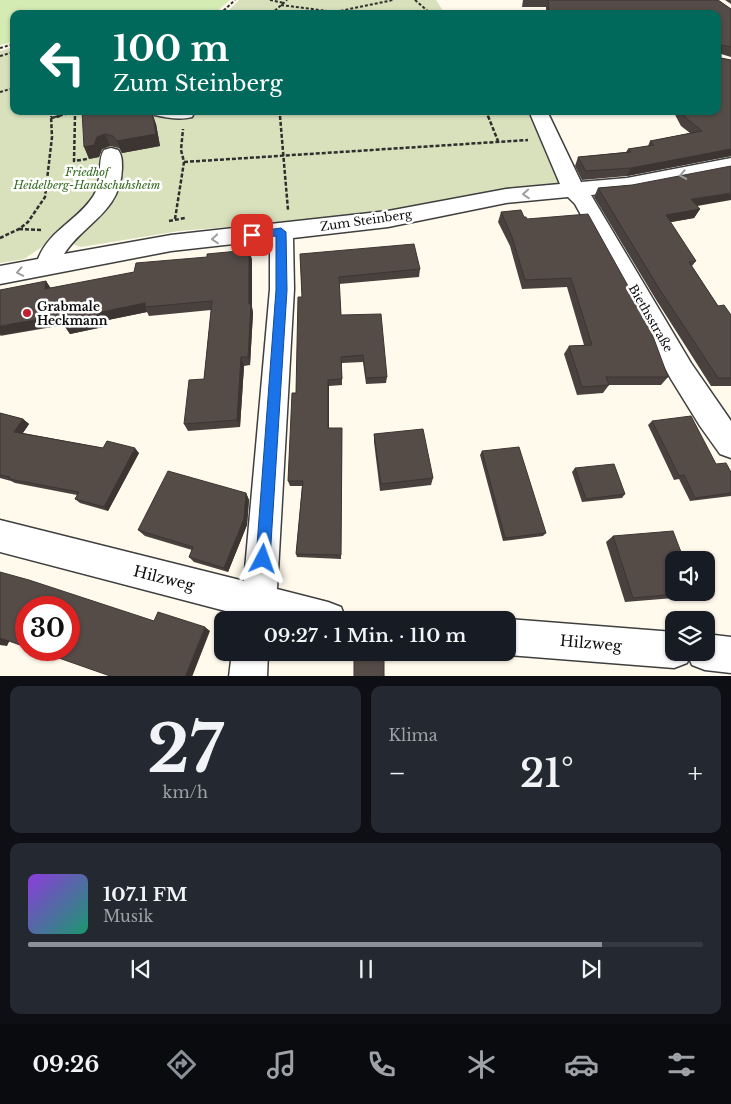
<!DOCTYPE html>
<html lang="de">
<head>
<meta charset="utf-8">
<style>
	body { margin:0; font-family:"Libre Baskerville",serif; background:#242831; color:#f1f3f6; height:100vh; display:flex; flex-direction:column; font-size:19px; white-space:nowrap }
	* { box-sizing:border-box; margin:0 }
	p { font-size:16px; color:#9ea1a6 }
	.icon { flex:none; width:28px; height:28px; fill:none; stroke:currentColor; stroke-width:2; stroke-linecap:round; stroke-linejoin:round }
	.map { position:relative; height:676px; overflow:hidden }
	.sheet { display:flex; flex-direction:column; gap:10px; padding:10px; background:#0d0f14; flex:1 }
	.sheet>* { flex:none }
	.hud { position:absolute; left:10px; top:10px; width:711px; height:105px; border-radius:10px; box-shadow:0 1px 4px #0004; background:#00695c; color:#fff; overflow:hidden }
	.fabs { position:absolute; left:665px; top:551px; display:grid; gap:10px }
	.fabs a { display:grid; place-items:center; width:50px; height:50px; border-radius:10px; background:#171b24; box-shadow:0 1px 4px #0004; font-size:25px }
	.speed { position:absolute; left:15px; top:596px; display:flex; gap:10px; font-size:25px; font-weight:700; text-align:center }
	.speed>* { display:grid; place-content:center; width:65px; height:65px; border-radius:50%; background:#171b24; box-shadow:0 1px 4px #0004; line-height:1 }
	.speed .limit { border:8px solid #d22; background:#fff; color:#111 }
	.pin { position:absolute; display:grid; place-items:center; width:42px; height:42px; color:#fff; margin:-21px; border-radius:10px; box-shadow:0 2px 8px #0006 }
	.me { position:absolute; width:55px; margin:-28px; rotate:4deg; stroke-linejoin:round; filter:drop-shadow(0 0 4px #0008) }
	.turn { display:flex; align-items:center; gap:18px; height:105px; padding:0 20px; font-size:22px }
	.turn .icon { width:65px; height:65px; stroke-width:2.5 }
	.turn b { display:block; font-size:35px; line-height:42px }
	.big { font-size:38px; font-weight:600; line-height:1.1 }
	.sheet .card { flex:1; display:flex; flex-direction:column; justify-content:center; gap:8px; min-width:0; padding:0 18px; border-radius:10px; background:#242831 }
	.sheet .dial { align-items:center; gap:0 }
	.dial b { font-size:65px; line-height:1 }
	.song { display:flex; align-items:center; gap:15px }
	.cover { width:60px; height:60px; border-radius:8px; background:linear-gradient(135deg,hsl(270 70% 55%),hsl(160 70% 35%)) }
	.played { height:5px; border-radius:2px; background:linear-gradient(90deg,#8c9099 85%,#363941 85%) }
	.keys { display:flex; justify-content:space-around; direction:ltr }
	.heat { display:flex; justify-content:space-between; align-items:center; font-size:28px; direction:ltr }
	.sheet .tiles { flex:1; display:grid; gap:10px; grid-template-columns:1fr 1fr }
	.card:last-child { grid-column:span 2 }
	.trip { position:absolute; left:214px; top:611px; width:302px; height:50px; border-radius:10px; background:#171b24; box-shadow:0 1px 4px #0004; font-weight:600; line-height:50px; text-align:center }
	.tab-bar { display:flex; height:80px; justify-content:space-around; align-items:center; background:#090b0e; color:#9ea1a6 }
	.tab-bar .icon { width:35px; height:35px }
	.tab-bar .current { color:#8c9099 }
	.tab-bar b { font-size:22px; color:#f1f3f6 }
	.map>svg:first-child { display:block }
	.green { fill:#d4ebb4 }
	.cemetery { fill:#d8e1bc }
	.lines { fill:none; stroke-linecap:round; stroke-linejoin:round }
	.minor-casing { stroke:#3f3f3f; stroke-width:3 }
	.path-far1 { stroke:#2e2e2e; stroke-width:2; stroke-dasharray:3 2; stroke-linecap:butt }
	.path { stroke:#2e2e2e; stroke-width:2.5; stroke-dasharray:4 2; stroke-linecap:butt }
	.minor { fill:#fff; fill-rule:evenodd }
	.wall { fill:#49413e }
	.shaded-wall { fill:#3c3532 }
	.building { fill:#554c48; stroke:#3c3532 }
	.oneway { stroke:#9e9e9e }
	.route { fill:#1a73e8; stroke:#114b97 }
	.poi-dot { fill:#c31e31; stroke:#fff; stroke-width:2 }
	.labels { text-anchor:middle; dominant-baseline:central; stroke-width:5; stroke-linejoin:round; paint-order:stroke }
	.far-park-label { font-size:11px; font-style:italic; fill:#2f671a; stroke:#fff }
	.street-label { font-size:12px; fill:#0c0c0c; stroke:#fff }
	.poi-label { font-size:12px; font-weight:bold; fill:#0c0c0c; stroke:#fff; text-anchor:start }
	.near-street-label { font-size:15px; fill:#0c0c0c; stroke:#fff }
</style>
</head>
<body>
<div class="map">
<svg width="731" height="677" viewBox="0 0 731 677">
	<rect width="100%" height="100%" fill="#fffaec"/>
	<path class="green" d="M0,0H230L214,14H14V42L0,45Z"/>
	<g class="cemetery">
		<path d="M239,0H436L445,14H225Z"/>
		<path d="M14,47V111H534L567,185L510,189L418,208L288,222L179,231L81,247L55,238L24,259L0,263V51Z"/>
	</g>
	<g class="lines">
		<g class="minor-casing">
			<g id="minor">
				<path d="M153,111H193L194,113L192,117C180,120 167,118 155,115Z"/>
				<path d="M529,111H547L581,182L627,178L731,158V172L627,192L591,195L691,363L731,421V458L720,454L700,426L671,379L575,204L568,197L506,203L388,227L293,238L294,289L277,589L328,602L341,607L346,620H236L237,614L0,552V520L244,581L270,289V240L171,251L0,284V266L38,259C49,230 79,220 94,195C103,180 97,160 104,150L111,148L118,150C122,155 122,161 122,168C121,212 84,223 64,254L171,235L388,211L506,189L560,184Z"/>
				<path d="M508,619L674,632V652H706V634L731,637V673L705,670L692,665L689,658L687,663L674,668L508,655L502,652H508V620H505Z"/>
				<path d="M232,652H268L267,677H229Z"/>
			</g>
		</g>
		<g class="path-far1">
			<path d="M270,0L284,3"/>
			<path d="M415,0L431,14"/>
			<path d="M281,5L335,12L393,0"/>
			<path d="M220,14L235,0"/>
			<path d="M271,14L287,0"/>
			<path d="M0,48L14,44"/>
			<path d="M0,56L14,52"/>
			<path d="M0,92L14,88"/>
			<path d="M51,111V117"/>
			<path d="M280,111V117"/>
			<path d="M486,111L488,117"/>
			<path d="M205,112L213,111"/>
			<path d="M55,117L75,112V117"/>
		</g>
		<g class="path">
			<path d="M75,116L74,161L87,159"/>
			<path d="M280,116L288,210"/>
			<path d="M488,116L498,141"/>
			<path d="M51,118L60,116"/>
			<path d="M184,162L528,140"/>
			<path d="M175,219L184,162L181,150L183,129"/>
			<path d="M169,221L185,218"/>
			<path d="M19,229L42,230"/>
			<path d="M0,238L19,229L28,222L45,197L52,137L51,116"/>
		</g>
		<use href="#minor" class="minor"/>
	</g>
	<g class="wall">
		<path d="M523,0H718L731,9V57L721,54V58L731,60V156L627,176L582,180L575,166L578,157L626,152L628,149L648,146L650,141L690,133L681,126L673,111H718V14H546V7H522Z"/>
		<path d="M725,0H731V4Z"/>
		<path d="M82,111H146V113L156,124L160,146L122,153L119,148L110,146L102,149L99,157L89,159Z"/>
		<path d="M632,185L697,206L700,209L694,218L670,222L696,261L692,266L718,306L731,315V386H711L655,298L594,197L598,188Z"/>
		<path d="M501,212L524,217L527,219L668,377L661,385H609L603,393L577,395L564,354L569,346L584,345L567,287L522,289L510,246L498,222Z"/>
		<path d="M300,254L420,269L419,277L339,284L341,315L387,377L386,383L366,384L363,362L342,363V385L329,386V428H342V434L341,559L297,557L296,554L302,486H290L288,481L296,393L302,297Z"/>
		<path d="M252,259V307L253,313L250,365L244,366L240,427L188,431L184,424L204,379L211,310L149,316L147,312L103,321V327L70,334L64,325L0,336L46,281L50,288Z"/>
		<path d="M0,413L23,419L29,424L23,433L103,448L139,453L108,511L80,503L75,499L77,495L15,483L11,481L0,478Z"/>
		<path d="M652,421L716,464L731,472V496L690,501L679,479L674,480L648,425Z"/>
		<path d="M374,434L433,478L431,485L380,491L374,442Z"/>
		<path d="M482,451L546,533L543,536L503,541L480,455Z"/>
		<path d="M575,468L625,494L622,498L582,502L572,472Z"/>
		<path d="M246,493L249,500L247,525L228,572L194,562L189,557L192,550L145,536L138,530Z"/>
		<path d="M613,536L696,592L686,597L625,602L606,542Z"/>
	</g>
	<g class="shaded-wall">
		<path d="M152,112L156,124L160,146L122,153L117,141Z"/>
		<path d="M105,134L110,146L102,149L99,157L89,159L84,147L97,137Z"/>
		<path d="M731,149V156L627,176L631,168Z"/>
		<path d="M731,193V200L686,208L691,199Z"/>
		<path d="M700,209L694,218L661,224L666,215Z"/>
		<path d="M249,250L252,259V307L253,313L250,365L248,357L249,304Z"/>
		<path d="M46,281L52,290L45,289Z"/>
		<path d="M145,303V307L147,312L103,321V327L70,334L64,325L97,313Z"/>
		<path d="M64,315L71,323L0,335V326Z"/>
		<path d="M241,357L244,366L240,427L237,420Z"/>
		<path d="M328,380L329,386V434L328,428Z"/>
		<path d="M23,419L29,424L20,437L14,432Z"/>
		<path d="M135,448L139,453L108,511L104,507Z"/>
		<path d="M246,493L249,500L247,525L228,572L224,568Z"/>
		<path d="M205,627L210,631L192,677H185Z"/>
		<path d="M0,638L10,640L7,646L0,645Z"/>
	</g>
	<g class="building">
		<path d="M548,0H718L731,9V47L721,45V58L731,60V149L631,168L586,171L578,157L631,152L628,149L654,145L650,141L702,131L685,117L682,111H718V14H549Z"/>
		<path d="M82,111H143L144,113L152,112L156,134L117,141L113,136L105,134L97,137L94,145L84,147Z"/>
		<path d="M731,166V193L691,199L700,209L666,215L696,261L689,262L718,306L724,305L731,315V378H718L660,290L598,188L632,185Z"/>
		<path d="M521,210L524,217H526L527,219L588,214L647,320L668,377H606L609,385L582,387L569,346L592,345L571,278L525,280L512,237L501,212Z"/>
		<path d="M414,244L420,269L339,277L341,315L381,314L387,377L366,378L363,355L341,357L342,379L328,380V428H342L341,555L296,554L303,481H288L292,393H296L298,297H302L300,254Z"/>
		<path d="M249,250V304H251L248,357H241L237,420L184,424L189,380L204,379L212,301L145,307V303L97,313V318L64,325V315L0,326V290L46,281L45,289L134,272L136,263L207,257V254Z"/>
		<path d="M0,413L23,419L14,432L103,448L107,441L135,448L104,507L75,499L79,492L9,479L10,477L0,475Z"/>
		<path d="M691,416L716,464L726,463L731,472V493L695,498L684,475L679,476L652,421Z"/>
		<path d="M423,429L433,478L381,484L374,434Z"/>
		<path d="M519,447L546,533L505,538L482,451Z"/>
		<path d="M614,464L625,494L586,499L575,468Z"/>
		<path d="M168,471L246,493L244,519L224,568L189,557L193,547L138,530Z"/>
		<path d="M673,531L684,560H674V592H695L633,598L613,536Z"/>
		<path d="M0,572L29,580L154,621L158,612L205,627L185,677H113L36,650H69V608H26V647L0,638Z"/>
		<path d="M354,659L384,660V676L386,677H354Z"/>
	</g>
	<defs><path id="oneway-chevron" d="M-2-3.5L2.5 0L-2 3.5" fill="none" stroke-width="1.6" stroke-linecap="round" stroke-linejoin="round" transform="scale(1.25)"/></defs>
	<g class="oneway">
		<use href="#oneway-chevron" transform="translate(683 175) rotate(169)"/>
		<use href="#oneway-chevron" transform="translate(526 194) rotate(176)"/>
		<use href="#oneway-chevron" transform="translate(215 239) rotate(175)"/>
		<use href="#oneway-chevron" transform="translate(20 272) rotate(169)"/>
	</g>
	<path class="route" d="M281,228L286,232L287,290L270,559L268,564L263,566L258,564L256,559L276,290V236L252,239L247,235L252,232Z"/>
	<circle class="poi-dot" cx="27" cy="313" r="5"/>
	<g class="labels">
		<g class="far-park-label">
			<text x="87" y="172">Friedhof<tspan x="87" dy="13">Heidelberg-Handschuhsheim</tspan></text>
		</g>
		<g class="street-label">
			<text transform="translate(366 220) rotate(-8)">Zum Steinberg</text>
			<text transform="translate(651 318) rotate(60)">Biethsstraße</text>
		</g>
		<g class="poi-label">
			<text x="37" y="306">Grabmale<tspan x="37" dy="14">Heckmann</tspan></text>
		</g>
		<g class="near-street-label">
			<text transform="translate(164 578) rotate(14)">Hilzweg</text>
			<text transform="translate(591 643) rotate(5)">Hilzweg</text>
		</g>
	</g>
</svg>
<div class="fabs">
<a><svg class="icon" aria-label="sound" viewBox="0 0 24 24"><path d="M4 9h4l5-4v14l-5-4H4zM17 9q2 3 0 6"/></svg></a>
<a><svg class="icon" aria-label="layers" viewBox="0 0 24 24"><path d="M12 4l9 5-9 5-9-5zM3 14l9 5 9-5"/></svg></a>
</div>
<div class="speed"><div class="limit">30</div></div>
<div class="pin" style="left:252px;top:235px;background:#d93025"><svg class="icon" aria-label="arrive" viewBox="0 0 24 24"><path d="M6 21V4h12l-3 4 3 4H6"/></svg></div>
<svg class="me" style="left:263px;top:559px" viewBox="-20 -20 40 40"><path d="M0-17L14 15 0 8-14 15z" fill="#1a73e8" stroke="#fff" stroke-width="4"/></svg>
<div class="trip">09:27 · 1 Min. · 110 m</div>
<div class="hud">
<div class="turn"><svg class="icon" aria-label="left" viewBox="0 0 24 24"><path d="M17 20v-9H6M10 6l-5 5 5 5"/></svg><div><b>100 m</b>Zum Steinberg</div></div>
</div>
</div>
<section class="sheet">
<div class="tiles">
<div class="card dial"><b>27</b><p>km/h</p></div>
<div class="card"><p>Klima</p>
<div class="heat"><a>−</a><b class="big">21°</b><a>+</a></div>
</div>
<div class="card">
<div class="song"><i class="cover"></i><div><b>107.1 FM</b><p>Musik</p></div></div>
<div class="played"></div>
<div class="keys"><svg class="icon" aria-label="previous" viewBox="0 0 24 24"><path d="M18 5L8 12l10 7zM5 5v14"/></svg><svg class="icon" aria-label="pause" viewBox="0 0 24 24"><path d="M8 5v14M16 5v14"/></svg><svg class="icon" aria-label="next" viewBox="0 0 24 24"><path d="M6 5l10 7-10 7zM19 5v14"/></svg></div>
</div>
</div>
</section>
<nav class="tab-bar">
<b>09:26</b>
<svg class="icon current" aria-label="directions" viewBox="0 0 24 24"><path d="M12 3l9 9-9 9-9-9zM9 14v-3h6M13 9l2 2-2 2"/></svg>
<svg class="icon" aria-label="music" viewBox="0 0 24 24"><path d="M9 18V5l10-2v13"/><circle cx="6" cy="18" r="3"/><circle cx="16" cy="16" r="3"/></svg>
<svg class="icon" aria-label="phone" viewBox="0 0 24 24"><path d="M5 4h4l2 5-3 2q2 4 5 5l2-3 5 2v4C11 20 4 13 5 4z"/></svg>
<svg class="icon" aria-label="climate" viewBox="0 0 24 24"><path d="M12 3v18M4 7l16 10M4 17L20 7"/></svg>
<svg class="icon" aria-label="car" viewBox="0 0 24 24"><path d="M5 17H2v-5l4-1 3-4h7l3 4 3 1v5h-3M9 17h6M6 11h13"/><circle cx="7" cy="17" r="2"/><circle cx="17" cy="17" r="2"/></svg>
<svg class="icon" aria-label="filters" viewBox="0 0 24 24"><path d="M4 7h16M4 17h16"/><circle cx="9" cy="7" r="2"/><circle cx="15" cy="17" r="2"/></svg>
</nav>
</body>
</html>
